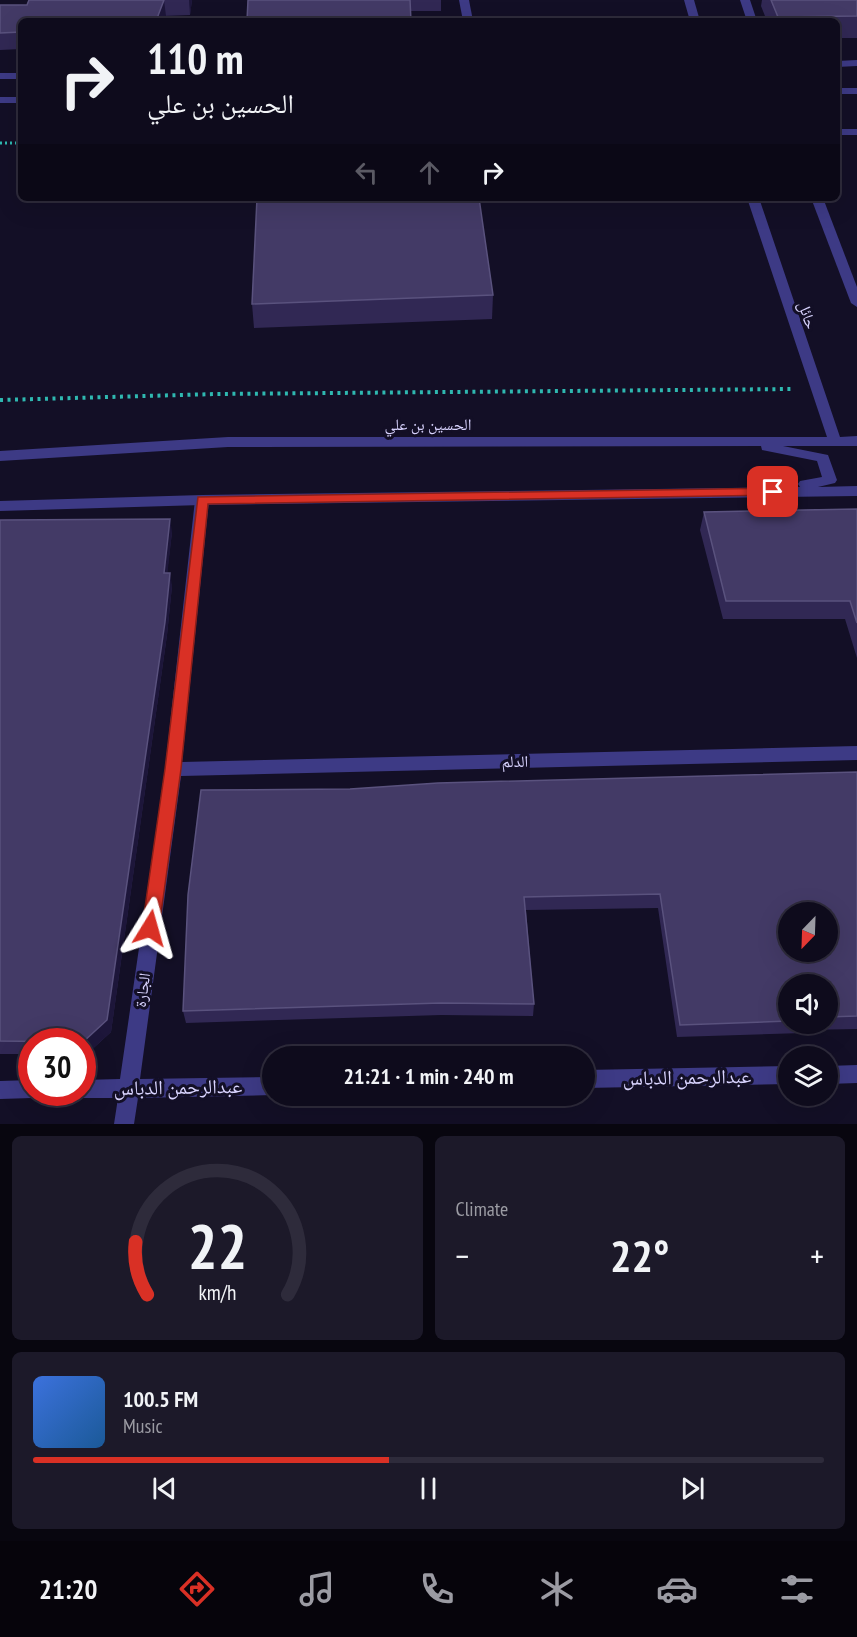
<!DOCTYPE html>
<html lang="en">
<head>
<meta charset="utf-8">
<style>
	body { margin:0; font-family:"PT Sans Narrow","Noto Naskh Arabic",sans-serif; background:#1c1929; color:#f1f3f6; height:100vh; display:flex; flex-direction:column; font-size:22px; white-space:nowrap }
	* { box-sizing:border-box; margin:0 }
	p { font-size:20px; color:#9b9ba3 }
	.icon { flex:none; width:33px; height:33px; fill:none; stroke:currentColor; stroke-width:2; stroke-linecap:round; stroke-linejoin:round }
	.map { position:relative; height:1124px; overflow:hidden }
	.details { display:flex; flex-direction:column; gap:12px; padding:12px; background:#08060f; flex:1 }
	.details>* { flex:none }
	.top-card { position:absolute; left:18px; top:18px; width:822px; height:183px; border-radius:9px; box-shadow:0 6px 24px #0002,0 0 0 2px #2e2b3b; background:#0e0b1c; color:#f1f3f6; overflow:hidden }
	.needle { width:39px; rotate:203deg }
	.tools { position:absolute; left:778px; top:902px; display:grid; gap:12px }
	.tools a { display:grid; place-items:center; width:60px; height:60px; border-radius:50%; background:#0e0b1c; box-shadow:0 6px 24px #0002,0 0 0 2px #2e2b3b; font-size:30px }
	.speed { position:absolute; left:18px; top:1028px; display:flex; gap:12px; font-size:30px; font-weight:700; text-align:center }
	.speed>* { display:grid; place-content:center; width:78px; height:78px; border-radius:50%; background:#0e0b1c; box-shadow:0 6px 24px #0002,0 0 0 2px #2e2b3b; line-height:1 }
	.speed .limit { border:9px solid #d22; background:#fff; color:#111 }
	.pin { position:absolute; display:grid; place-items:center; width:51px; height:51px; color:#fff; margin:-26px; border-radius:12px; box-shadow:0 3px 9px #0006 }
	.me { position:absolute; width:66px; margin:-33px; rotate:8deg; stroke-linejoin:round; filter:drop-shadow(0 0 4px #0008) }
	.turn { display:flex; align-items:center; gap:21px; height:126px; padding:0 30px; font-size:27px }
	.turn .icon { width:78px; height:78px; stroke-width:2.5 }
	.turn b { display:block; font-size:42px; line-height:51px }
	.lanes { display:flex; align-items:center; height:57px; padding:0 30px; background:#0003; justify-content:center; gap:30px; direction:ltr }
	.lanes .off { opacity:.35 }
	.big { font-size:45px; font-weight:700; line-height:1.1 }
	.details .tile { flex:1; display:flex; flex-direction:column; justify-content:center; gap:9px; min-width:0; padding:0 21px; border-radius:9px; background:#1c1929 }
	.details .dial { align-items:center; gap:0 }
	.dial svg { height:156px; overflow:visible; fill:none; stroke:#2e2b3b; stroke-width:7; stroke-linecap:round; text-anchor:middle }
	.dial text { fill:#f1f3f6; stroke:none }
	.song { display:flex; align-items:center; gap:18px }
	.cover { width:72px; height:72px; border-radius:9px; background:linear-gradient(135deg,hsl(220 70% 55%),hsl(210 70% 35%)) }
	.played { height:6px; border-radius:3px; background:linear-gradient(90deg,#d93025 45%,#2e2b3b 45%) }
	.keys { display:flex; justify-content:space-around; direction:ltr }
	.heat { display:flex; justify-content:space-between; align-items:center; font-size:33px; direction:ltr }
	.details .tiles { flex:1; display:grid; gap:12px; grid-template-columns:1fr 1fr }
	.tile:last-child { grid-column:span 2 }
	.trip { position:absolute; left:262px; top:1046px; width:333px; height:60px; border-radius:30px; background:#0e0b1c; box-shadow:0 6px 24px #0002,0 0 0 2px #2e2b3b; font-weight:700; line-height:60px; text-align:center }
	.menu { display:flex; height:96px; justify-content:space-around; align-items:center; background:#06040b; color:#9b9ba3 }
	.menu .icon { width:42px; height:42px }
	.menu .on { color:#d93025 }
	.menu b { font-size:27px; color:#f1f3f6 }
	.map>svg:first-child { display:block }
	.lines { fill:none; stroke-linecap:round; stroke-linejoin:round }
	.path-far1 { stroke:#2fb8b0; stroke-width:3; stroke-dasharray:2 3; stroke-linecap:butt }
	.path { stroke:#2fb8b0; stroke-width:4; stroke-dasharray:3 4.5; stroke-linecap:butt }
	.service { fill:#3d3a85; fill-rule:evenodd }
	.minor { fill:#3d3a85; fill-rule:evenodd }
	.tertiary { fill:#3d3a85; fill-rule:evenodd }
	.wall { fill:#312854; fill-rule:evenodd }
	.shaded-wall { fill:#1d163a }
	.building { fill:#433a66; stroke:#5a527e; stroke-width:1.5; fill-rule:evenodd }
	.route { fill:#d93025; stroke:#8d1f18; stroke-width:1.5 }
	.labels { text-anchor:middle; dominant-baseline:central; stroke-width:6; stroke-linejoin:round; paint-order:stroke }
	.street-label { font-size:16px; fill:#d9d4ff; stroke:#130f26 }
	.near-street-label { font-size:20px; fill:#d9d4ff; stroke:#130f26 }
</style>
</head>
<body>
<div class="map">
<svg width="857" height="1124" viewBox="0 0 857 1124">
	<rect width="100%" height="100%" fill="#130f26"/>
	<g class="lines">
		<path class="path-far1" d="M0,143H21"/>
		<path class="path" d="M0,400L217,394L794,389"/>
		<rect class="service" x="837" y="129" width="20" height="6"/>
		<g class="minor">
			<path d="M459,0H469L473,21H463Z"/>
			<path d="M202,495L209,500L182,762L857,746V760L181,776L140,1079L273,1077L274,1095L138,1098L134,1124H114L118,1098H82L75,1096L73,1092H82V1080L120,1079L165,769L195,500Z"/>
			<path d="M857,1065V1083L828,1084V1066Z"/>
			<path d="M789,1066V1084L585,1088V1070Z"/>
			<path d="M32,1080V1092H41L39,1096L32,1098L0,1099V1081Z"/>
		</g>
		<g class="tertiary">
			<path d="M684,0H694L700,21H690Z"/>
			<path d="M740,0H750L757,21H747Z"/>
			<path d="M857,60V66L837,67V61Z"/>
			<rect x="0" y="73" width="21" height="6"/>
			<rect x="837" y="88" width="20" height="6"/>
			<rect x="0" y="97" width="21" height="6"/>
			<path d="M747,198H759L840,437L857,436V446H783L828,455L837,480L835,483L818,487L857,486V496L202,505L0,511V501L202,495L800,487L798,484L800,481L822,477L817,461L762,450L761,446L228,447L0,461V451L228,437H827Z"/>
			<path d="M811,198H823L857,287V307L851,303Z"/>
		</g>
	</g>
	<g class="wall">
		<path d="M29,0H192L190,15L21,21V49L0,50V5H27Z"/>
		<path d="M248,0H441V11H411Z"/>
		<path d="M762,0H857V38H837V21H767L761,6Z"/>
		<path d="M493,295L492,319L254,328L252,304Z"/>
		<path d="M857,509V658L845,619H723L700,530L704,512Z"/>
		<path d="M0,520L172,532L167,573L172,586L167,635L111,1032L87,1054H82V1041H32V1054H0Z"/>
		<path d="M857,772V1029L804,1030L803,1033L677,1037L658,908L526,910L534,1004L533,1016L441,1015L186,1023L183,1011L350,789ZM789,984H828V1023H789Z"/>
	</g>
	<g class="shaded-wall">
		<path d="M164,0L166,16L165,21H156Z"/>
		<path d="M189,0H192L190,15Z"/>
		<path d="M170,519L172,532L166,586L164,573Z"/>
		<path d="M170,573L172,586L167,635L111,1032L87,1054L83,1042Z"/>
	</g>
	<g class="building">
		<path d="M29,0H164L156,21H21V32L0,33V5H27Z"/>
		<path d="M248,0H410L411,21H247Z"/>
		<path d="M771,0H857V16L778,17Z"/>
		<path d="M257,198H479L493,295L252,304Z"/>
		<path d="M857,509V623L850,601H726L704,512Z"/>
		<path d="M170,519L164,573H170L165,622L107,1020L83,1042L0,1041V520Z"/>
		<path d="M857,772V1016L828,1017V984H789V1021L680,1025L660,894L524,897L534,1004L441,1003L183,1011L188,895L201,790L350,789L438,783ZM789,912H828V951H789Z"/>
	</g>
	<path class="route" d="M773,488L778,489V495L208,504L181,769L159,928L156,934L150,936L145,934L142,928L165,769L198,497Z"/>
	<g class="labels">
		<g class="street-label">
			<text transform="translate(808 315) rotate(72)">حائل</text>
			<text x="428" y="424">الحسين بن علي</text>
			<text transform="translate(515 761) rotate(-1)">الدلم</text>
			<text transform="translate(142 990) rotate(-82)">الجارة</text>
		</g>
		<g class="near-street-label">
			<text transform="translate(687 1077) rotate(-1)">عبدالرحمن الدباس</text>
			<text transform="translate(178 1087) rotate(-1)">عبدالرحمن الدباس</text>
		</g>
	</g>
</svg>
<div class="tools">
<a><svg class="needle" viewBox="-14 -14 28 28"><path d="M0-13l5 13h-10z" fill="#e53935"/><path d="M0 13l5-13h-10z" fill="#9b9ba3"/></svg></a>
<a><svg class="icon" aria-label="sound" viewBox="0 0 24 24"><path d="M4 9h4l5-4v14l-5-4H4zM17 9q2 3 0 6"/></svg></a>
<a><svg class="icon" aria-label="layers" viewBox="0 0 24 24"><path d="M12 4l9 5-9 5-9-5zM3 14l9 5 9-5"/></svg></a>
</div>
<div class="speed"><div class="limit">30</div></div>
<div class="pin" style="left:773px;top:492px;background:#d93025"><svg class="icon" aria-label="arrive" viewBox="0 0 24 24"><path d="M6 21V4h12l-3 4 3 4H6"/></svg></div>
<svg class="me" style="left:150px;top:928px" viewBox="-20 -20 40 40"><path d="M0-17L14 15 0 8-14 15z" fill="#d93025" stroke="#fff" stroke-width="4"/></svg>
<div class="trip">21:21 · 1 min · 240 m</div>
<div class="top-card">
<div class="turn"><svg class="icon" aria-label="right" viewBox="0 0 24 24"><path d="M7 20v-9h11M14 6l5 5-5 5"/></svg><div><b>110 m</b>الحسين بن علي</div></div>
<div class="lanes"><svg class="icon off" aria-label="left" viewBox="0 0 24 24"><path d="M17 20v-9H6M10 6l-5 5 5 5"/></svg><svg class="icon off" aria-label="ahead" viewBox="0 0 24 24"><path d="M12 20V5M6 11l6-6 6 6"/></svg><svg class="icon" aria-label="right" viewBox="0 0 24 24"><path d="M7 20v-9h11M14 6l5 5-5 5"/></svg></div>
</div>
</div>
<section class="details">
<div class="tiles">
<div class="tile dial"><svg viewBox="0 0 100 80">
<path d="M14 69A42 42 0 1 1 86 69"/>
<path d="M14 69A42 42 0 0 1 8 42" stroke="#d93025"/>
<text x="50" y="56" font-size="32" font-weight="700">22</text>
<text x="50" y="72" font-size="11">km/h</text>
</svg></div>
<div class="tile"><p>Climate</p>
<div class="heat"><a>−</a><b class="big">22°</b><a>+</a></div>
</div>
<div class="tile">
<div class="song"><i class="cover"></i><div><b>100.5 FM</b><p>Music</p></div></div>
<div class="played"></div>
<div class="keys"><svg class="icon" aria-label="previous" viewBox="0 0 24 24"><path d="M18 5L8 12l10 7zM5 5v14"/></svg><svg class="icon" aria-label="pause" viewBox="0 0 24 24"><path d="M8 5v14M16 5v14"/></svg><svg class="icon" aria-label="next" viewBox="0 0 24 24"><path d="M6 5l10 7-10 7zM19 5v14"/></svg></div>
</div>
</div>
</section>
<nav class="menu">
<b>21:20</b>
<svg class="icon on" aria-label="directions" viewBox="0 0 24 24"><path d="M12 3l9 9-9 9-9-9zM9 14v-3h6M13 9l2 2-2 2"/></svg>
<svg class="icon" aria-label="music" viewBox="0 0 24 24"><path d="M9 18V5l10-2v13"/><circle cx="6" cy="18" r="3"/><circle cx="16" cy="16" r="3"/></svg>
<svg class="icon" aria-label="phone" viewBox="0 0 24 24"><path d="M5 4h4l2 5-3 2q2 4 5 5l2-3 5 2v4C11 20 4 13 5 4z"/></svg>
<svg class="icon" aria-label="climate" viewBox="0 0 24 24"><path d="M12 3v18M4 7l16 10M4 17L20 7"/></svg>
<svg class="icon" aria-label="car" viewBox="0 0 24 24"><path d="M5 17H2v-5l4-1 3-4h7l3 4 3 1v5h-3M9 17h6M6 11h13"/><circle cx="7" cy="17" r="2"/><circle cx="17" cy="17" r="2"/></svg>
<svg class="icon" aria-label="filters" viewBox="0 0 24 24"><path d="M4 7h16M4 17h16"/><circle cx="9" cy="7" r="2"/><circle cx="15" cy="17" r="2"/></svg>
</nav>
</body>
</html>
